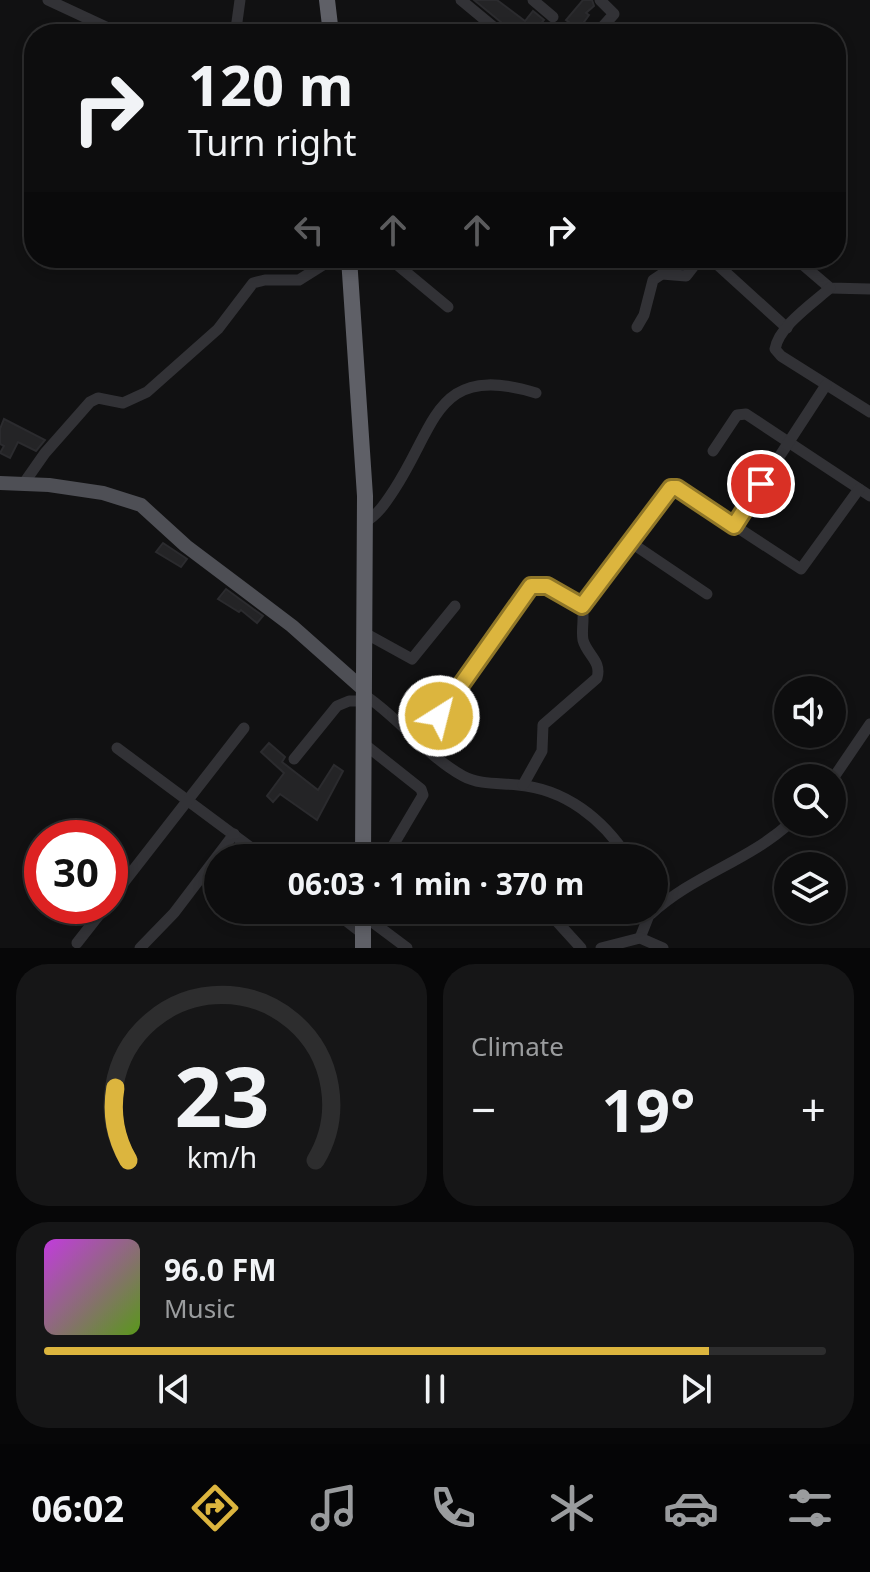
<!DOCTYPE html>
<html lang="en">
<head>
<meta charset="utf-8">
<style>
	body { margin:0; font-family:"Noto Sans",sans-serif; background:#161617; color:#f1f3f6; height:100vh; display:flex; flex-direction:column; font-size:30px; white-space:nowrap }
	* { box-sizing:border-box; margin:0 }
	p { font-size:26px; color:#9a9c9e }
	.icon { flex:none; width:44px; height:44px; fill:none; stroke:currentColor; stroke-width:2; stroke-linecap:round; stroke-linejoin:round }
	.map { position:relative; height:948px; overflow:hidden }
	.drawer { display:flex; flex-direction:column; gap:16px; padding:16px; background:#070708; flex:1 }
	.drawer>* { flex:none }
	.guide { position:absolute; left:24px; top:24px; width:822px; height:244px; border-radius:32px; box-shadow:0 4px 12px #0003,0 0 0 2px #2d2d2e; background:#0d0d0e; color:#f1f3f6; overflow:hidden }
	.controls { position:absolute; left:774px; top:676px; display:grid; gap:16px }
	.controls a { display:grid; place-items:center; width:72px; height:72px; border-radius:50%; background:#0d0d0e; box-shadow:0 4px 12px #0003,0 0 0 2px #2d2d2e; font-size:40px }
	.speed { position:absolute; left:24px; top:820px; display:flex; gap:16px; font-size:40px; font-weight:700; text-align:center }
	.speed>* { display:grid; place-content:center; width:104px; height:104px; border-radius:50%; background:#0d0d0e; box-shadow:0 4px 12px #0003,0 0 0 2px #2d2d2e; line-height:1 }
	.speed .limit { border:12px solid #d22; background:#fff; color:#111 }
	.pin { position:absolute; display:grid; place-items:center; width:68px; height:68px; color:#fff; margin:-34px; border:4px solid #fff; border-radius:50%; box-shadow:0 2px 8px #0007 }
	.me { position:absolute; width:88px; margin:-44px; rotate:36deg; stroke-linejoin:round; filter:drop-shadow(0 0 6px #0008) }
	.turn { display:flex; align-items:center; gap:28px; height:168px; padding:0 32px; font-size:36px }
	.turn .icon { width:104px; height:104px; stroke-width:2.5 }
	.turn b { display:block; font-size:56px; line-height:68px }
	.lanes { display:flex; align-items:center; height:76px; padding:0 32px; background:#0003; justify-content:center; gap:40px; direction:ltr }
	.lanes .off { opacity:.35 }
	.big { font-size:60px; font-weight:700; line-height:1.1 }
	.drawer .tile { flex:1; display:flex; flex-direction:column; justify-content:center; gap:12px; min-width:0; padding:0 28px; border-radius:32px; background:#161617 }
	.drawer .dial { align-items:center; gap:0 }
	.dial svg { height:208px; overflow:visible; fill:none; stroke:#2d2d2e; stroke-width:7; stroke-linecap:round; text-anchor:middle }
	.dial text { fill:#f1f3f6; stroke:none }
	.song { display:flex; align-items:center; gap:24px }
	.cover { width:96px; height:96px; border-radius:12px; background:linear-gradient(135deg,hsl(290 70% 55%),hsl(90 70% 35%)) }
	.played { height:8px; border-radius:4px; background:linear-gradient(90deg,#dcb53e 85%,#2d2d2e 85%) }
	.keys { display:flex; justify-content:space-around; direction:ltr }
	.heat { display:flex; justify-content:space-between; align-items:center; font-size:44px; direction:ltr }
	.drawer .tiles { flex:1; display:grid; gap:16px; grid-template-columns:1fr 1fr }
	.tile:last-child { grid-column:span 2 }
	.trip { position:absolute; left:204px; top:844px; width:464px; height:80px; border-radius:40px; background:#0d0d0e; box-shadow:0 4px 12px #0003,0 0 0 2px #2d2d2e; font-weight:700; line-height:80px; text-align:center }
	.tab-bar { display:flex; height:128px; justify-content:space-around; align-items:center; background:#050506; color:#9a9c9e }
	.tab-bar .icon { width:56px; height:56px }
	.tab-bar .selected { color:#dcb53e }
	.tab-bar b { font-size:36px; color:#f1f3f6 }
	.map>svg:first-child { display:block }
	.building { fill:#242426; stroke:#2b2b2e; stroke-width:2 }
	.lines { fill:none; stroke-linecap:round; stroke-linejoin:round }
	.minor { stroke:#323236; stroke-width:11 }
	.major { stroke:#4e4f55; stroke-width:14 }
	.highway { stroke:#5f6067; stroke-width:16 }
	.route-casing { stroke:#8f7628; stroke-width:20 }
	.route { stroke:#dcb53e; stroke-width:14 }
</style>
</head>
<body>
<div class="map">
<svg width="870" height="948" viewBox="0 0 870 948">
	<rect width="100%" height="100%" fill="#111112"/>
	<g class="building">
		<path d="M474,0H497L525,21L533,11L544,20L532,34H510L507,27Z"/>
		<path d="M583,0H592L594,6L586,13L589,15L579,29L566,20Z"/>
		<path d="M4,419L45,440L36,451L18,442L10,458L0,453L4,446L0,444V429Z"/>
		<path d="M163,543L187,559L181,567L156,552Z"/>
		<path d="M226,589L263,616L257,623L241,610L239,612L218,599Z"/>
		<path d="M269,743L285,757L282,762L318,790L334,765L343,771L317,820L280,794L273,802L267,796L284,773L261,752Z"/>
	</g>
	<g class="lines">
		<g class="minor">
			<path d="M48,0L121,34"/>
			<path d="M461,0L502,34"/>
			<path d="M533,0L553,17"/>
			<path d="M236,29L240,0"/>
			<path d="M171,34H180"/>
			<path d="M223,34L237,29L247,34"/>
			<path d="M596,34L614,14L600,0"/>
			<path d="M389,258L448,307"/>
			<path d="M710,258L787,328"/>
			<path d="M795,258L830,288L870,289"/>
			<path d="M830,288C812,304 779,326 775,349L781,356L870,412"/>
			<path d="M637,327L644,315L653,280L662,274L686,276L700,258"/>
			<path d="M713,451L737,415L746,414L870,496"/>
			<path d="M24,483L45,453L90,402L98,398L123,403L147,392L218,329L253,283L265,280H299L334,258"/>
			<path d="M365,522C378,515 386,502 394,490C437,425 435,362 536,393"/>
			<path d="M734,526L826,385"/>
			<path d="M630,542L707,594"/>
			<path d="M363,632L412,659L455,606"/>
			<path d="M363,694C400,718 425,755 463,776C479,785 500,783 518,785C565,789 603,819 628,858"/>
			<path d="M420,742L531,586H547L582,606L671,488H677L801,569L859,489"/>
			<path d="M117,748L265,858"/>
			<path d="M294,759L337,706L349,701H363"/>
			<path d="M832,780L870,724"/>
			<path d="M523,785L542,751L543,725L597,678C602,661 587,655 583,640C581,630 585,617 582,606"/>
			<path d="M363,847L388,854L423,795L421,789L363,743"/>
			<path d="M110,900L244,728"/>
			<path d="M332,910L363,934"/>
			<path d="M535,910L551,915L581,948"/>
			<path d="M651,914C693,875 749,861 791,822"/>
			<path d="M363,915L407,948"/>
			<path d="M640,938L651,910"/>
			<path d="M77,943L106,906"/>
			<path d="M140,948L174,913L234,834"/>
			<path d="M601,948L640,938L663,948"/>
		</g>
		<path class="major" d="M0,483L49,485L103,493L141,505L186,546L292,626L363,689"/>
		<g class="highway">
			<path d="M327,0L331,34"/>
			<path d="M349,258L365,496L363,858"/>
			<path d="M363,910V948"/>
		</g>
	</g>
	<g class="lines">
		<g class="route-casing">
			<path id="route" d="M439,716L531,586H547L582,606L671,488H677L734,526L761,484"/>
		</g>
		<use href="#route" class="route"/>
	</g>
</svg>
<div class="controls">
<a><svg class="icon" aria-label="sound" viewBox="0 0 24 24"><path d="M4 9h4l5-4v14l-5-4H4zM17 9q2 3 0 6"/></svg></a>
<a><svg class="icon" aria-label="search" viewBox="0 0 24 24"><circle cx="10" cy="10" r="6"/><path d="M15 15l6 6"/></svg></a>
<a><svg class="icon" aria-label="layers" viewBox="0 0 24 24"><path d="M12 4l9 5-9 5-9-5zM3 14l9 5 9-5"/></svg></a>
</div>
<div class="speed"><div class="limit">30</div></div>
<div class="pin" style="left:761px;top:484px;background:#d93025"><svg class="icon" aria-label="arrive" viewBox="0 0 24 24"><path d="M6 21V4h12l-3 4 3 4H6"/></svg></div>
<svg class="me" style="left:439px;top:716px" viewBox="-20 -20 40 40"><circle r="17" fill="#dcb53e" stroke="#fff" stroke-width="3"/><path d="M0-11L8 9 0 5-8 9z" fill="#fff"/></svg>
<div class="trip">06:03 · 1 min · 370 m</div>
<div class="guide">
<div class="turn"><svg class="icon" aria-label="right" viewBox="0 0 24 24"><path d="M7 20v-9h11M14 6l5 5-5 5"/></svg><div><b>120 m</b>Turn right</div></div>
<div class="lanes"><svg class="icon off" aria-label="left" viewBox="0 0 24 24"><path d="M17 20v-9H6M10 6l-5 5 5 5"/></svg><svg class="icon off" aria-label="ahead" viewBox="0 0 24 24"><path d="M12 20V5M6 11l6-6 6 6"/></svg><svg class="icon off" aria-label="ahead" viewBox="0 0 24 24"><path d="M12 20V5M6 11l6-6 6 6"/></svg><svg class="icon" aria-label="right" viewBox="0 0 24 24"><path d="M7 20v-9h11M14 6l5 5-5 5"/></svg></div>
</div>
</div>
<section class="drawer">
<div class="tiles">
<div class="tile dial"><svg viewBox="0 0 100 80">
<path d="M14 69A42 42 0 1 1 86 69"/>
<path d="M14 69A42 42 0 0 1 9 41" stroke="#dcb53e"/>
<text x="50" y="56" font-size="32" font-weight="700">23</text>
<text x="50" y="72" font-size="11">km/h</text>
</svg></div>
<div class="tile"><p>Climate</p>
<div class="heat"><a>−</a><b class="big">19°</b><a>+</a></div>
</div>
<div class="tile">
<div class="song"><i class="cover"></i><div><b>96.0 FM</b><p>Music</p></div></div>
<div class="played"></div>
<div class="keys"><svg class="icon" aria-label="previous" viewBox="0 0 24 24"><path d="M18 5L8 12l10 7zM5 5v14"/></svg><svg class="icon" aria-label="pause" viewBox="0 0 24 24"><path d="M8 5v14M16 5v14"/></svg><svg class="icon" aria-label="next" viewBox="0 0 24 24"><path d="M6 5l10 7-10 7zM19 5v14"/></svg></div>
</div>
</div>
</section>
<nav class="tab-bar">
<b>06:02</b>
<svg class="icon selected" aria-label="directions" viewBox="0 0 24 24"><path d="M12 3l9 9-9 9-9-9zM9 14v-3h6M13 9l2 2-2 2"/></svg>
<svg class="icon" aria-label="music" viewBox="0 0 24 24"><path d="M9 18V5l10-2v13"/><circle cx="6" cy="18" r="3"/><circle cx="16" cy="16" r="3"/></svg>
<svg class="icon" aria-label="phone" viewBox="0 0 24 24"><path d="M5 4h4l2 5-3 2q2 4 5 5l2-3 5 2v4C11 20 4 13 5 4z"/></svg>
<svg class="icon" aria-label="climate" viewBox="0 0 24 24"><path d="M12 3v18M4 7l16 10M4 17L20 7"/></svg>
<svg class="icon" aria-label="car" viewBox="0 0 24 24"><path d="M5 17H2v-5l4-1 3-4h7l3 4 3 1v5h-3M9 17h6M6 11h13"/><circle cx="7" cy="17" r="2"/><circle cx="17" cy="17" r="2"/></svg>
<svg class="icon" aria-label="filters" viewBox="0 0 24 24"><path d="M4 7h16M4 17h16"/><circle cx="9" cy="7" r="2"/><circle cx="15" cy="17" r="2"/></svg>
</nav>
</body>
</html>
